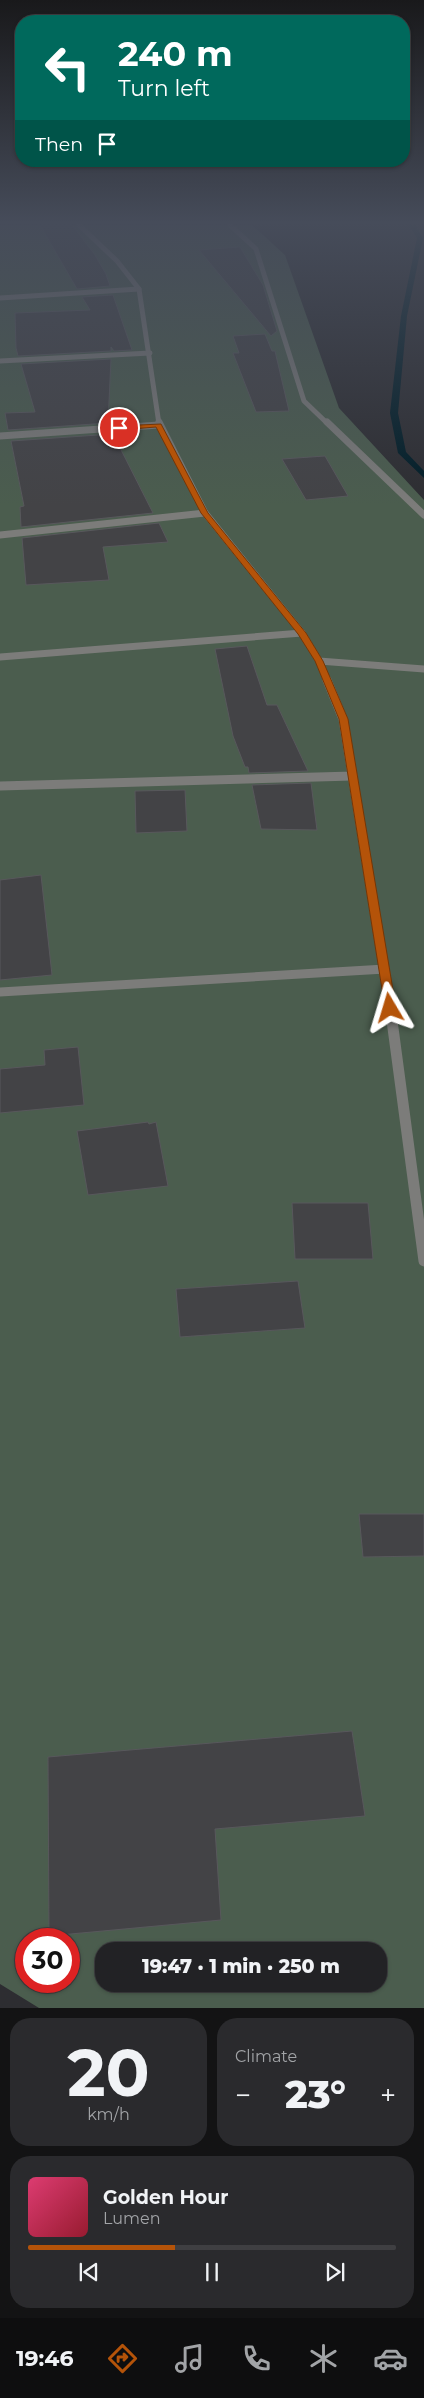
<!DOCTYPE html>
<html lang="en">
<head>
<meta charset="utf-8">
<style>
	body { margin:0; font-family:Montserrat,sans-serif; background:#2a2a2d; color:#f1f3f6; height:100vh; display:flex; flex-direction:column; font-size:19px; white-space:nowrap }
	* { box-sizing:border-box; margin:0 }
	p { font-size:16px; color:#a2a4a7 }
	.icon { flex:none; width:28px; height:28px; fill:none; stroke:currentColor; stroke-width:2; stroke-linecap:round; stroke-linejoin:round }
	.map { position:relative; height:2008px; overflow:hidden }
	.side { display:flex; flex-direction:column; gap:10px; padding:10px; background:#131314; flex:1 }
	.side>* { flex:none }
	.hud { position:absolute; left:15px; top:15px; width:395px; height:152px; border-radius:20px; box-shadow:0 1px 4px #0004,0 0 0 1px #3f3f42; background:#00695c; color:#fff; overflow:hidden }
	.speed { position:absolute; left:15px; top:1928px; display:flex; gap:10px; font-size:25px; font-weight:700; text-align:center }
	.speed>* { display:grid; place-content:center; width:65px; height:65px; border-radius:50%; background:#222225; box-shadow:0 1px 4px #0004,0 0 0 1px #3f3f42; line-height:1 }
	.speed .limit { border:8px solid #d22; background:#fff; color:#111 }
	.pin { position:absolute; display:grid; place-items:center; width:42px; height:42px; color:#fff; margin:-21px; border:2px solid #fff; border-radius:50%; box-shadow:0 1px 5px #0007 }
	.me { position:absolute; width:55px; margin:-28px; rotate:353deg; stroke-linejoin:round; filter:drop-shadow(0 0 4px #0008) }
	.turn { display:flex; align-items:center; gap:18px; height:105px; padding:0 20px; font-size:22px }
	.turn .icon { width:65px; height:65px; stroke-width:2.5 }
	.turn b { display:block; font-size:35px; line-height:42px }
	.then { display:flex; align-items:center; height:48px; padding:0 20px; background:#0003; gap:10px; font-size:19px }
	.big { font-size:38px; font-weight:800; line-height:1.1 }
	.side .card { flex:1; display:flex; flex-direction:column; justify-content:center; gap:8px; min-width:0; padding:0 18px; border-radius:20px; background:#2a2a2d }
	.side .dial { align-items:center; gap:0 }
	.dial b { font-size:65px; line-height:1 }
	.song { display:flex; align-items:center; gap:15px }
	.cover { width:60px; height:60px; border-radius:8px; background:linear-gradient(135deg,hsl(340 70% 55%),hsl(350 70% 35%)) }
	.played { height:5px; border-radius:2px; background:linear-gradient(90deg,#b45309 40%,#3f3f42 40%) }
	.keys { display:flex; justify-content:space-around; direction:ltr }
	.heat { display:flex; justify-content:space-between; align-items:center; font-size:28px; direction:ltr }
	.side .tiles { flex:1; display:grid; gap:10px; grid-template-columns:1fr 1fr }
	.card:last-child { grid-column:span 2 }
	.trip { position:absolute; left:95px; top:1942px; width:292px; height:50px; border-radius:20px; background:#222225; box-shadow:0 1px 4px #0004,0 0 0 1px #3f3f42; font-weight:800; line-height:50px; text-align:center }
	.dock { display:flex; height:80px; justify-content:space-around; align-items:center; background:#0e0e0f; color:#a2a4a7 }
	.dock .icon { width:35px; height:35px }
	.dock .on { color:#b45309 }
	.dock b { font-size:22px; color:#f1f3f6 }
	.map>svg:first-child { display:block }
	.green { fill:#4b5d4e; fill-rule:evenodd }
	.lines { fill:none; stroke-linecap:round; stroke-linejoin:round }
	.stream { fill:#001d27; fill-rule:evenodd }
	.building { fill:#434346; stroke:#58585c }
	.lane-far2 { stroke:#7c7c7a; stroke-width:5 }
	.lane-far1 { stroke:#7c7c7a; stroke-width:7 }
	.lane { stroke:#7c7c7a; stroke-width:9 }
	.street-far3 { stroke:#7c7c7a; stroke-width:5 }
	.street-far2 { stroke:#7c7c7a; stroke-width:7 }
	.street-far1 { stroke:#7c7c7a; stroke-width:9 }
	.street { stroke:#7c7c7a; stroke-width:11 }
	.route { fill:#b45309; stroke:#753606 }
</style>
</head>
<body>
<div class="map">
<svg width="424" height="2008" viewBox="0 0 424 2008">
	<rect width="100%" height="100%" fill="#2d2d31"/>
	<path class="green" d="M0,225H252L285,255L339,408L424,500V2008H39L0,1984ZM26,1939H69V1981H26ZM104,1951H379V1984H104Z"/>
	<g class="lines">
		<path class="stream" d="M409,225H415L423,238L407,316L398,413L406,452L424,471V478L398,453L390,413L401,316L417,238Z"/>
	</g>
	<g class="building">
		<path d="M40,225H72L95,255L106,274L110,286L77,289Z"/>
		<path d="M240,247L263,285L277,331L271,336L199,250Z"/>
		<path d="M113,295L132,350L114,351L111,347V351L18,356L16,348L15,313L90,310L82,297Z"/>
		<path d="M265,334L272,351H275L289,411L256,412L233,353H239L233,336Z"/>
		<path d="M111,359L108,423L8,430L5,413L35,412L21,364Z"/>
		<path d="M113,434L153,513L21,527L20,507L24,506L11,441Z"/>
		<path d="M325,456L348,496L306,500L282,459Z"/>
		<path d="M159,523L168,542L103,547L109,580L26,585L22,538Z"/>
		<path d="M247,646L267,705H277L308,771L249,773L248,767H245L233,736L215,649Z"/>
		<path d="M311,783L317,830L261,829L252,785Z"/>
		<path d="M185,790L187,831L136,833L135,791Z"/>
		<path d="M41,875L52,975L0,980V880Z"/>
		<path d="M78,1047L84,1105L0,1113V1069L45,1065L44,1050Z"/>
		<path d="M148,1122L149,1124L156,1122L168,1186L88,1195L77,1131Z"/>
		<path d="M292,1203H368L373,1259H295Z"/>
		<path d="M298,1281L305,1328L180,1337L176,1289Z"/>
		<path d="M359,1514H424V1556L363,1557Z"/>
		<path d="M352,1731L365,1816L215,1829L221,1920L49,1936L48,1757Z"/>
	</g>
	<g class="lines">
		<g class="lane-far2">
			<path d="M0,298L139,289"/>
			<path d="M0,361L150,353"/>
		</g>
		<g class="lane-far1">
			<path d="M0,436L159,425"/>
			<path d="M0,535L205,513"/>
			<path d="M0,657L302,633"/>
		</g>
		<g class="lane">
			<path d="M0,786L353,776"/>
			<path d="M0,992L385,969"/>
		</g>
		<g class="street-far3">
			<path d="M79,225L117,261L139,289L159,424"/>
			<path d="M230,225L256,249L304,401L328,424"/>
		</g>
		<g class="street-far2">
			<path d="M159,422L205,513L302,633L319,661L327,681"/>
			<path d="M327,422L424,515"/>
			<path d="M319,661L424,669"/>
		</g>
		<path class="street-far1" d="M327,680L343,719L391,1014"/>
		<path class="street" d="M391,1013L424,1261"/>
	</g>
	<linearGradient id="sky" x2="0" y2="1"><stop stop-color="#19191b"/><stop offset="0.44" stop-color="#464c5a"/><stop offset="1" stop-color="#464c5a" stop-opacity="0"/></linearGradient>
	<rect width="424" height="506" fill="url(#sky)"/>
	<path class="route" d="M161,424L208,513L306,633L323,661L348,719L396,1008L394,1010L390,1011L385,1008L339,719L315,661L298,634L201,513L156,427L119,430L115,428L119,426Z"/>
</svg>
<div class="speed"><div class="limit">30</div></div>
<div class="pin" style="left:119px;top:428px;background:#d93025"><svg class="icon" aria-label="arrive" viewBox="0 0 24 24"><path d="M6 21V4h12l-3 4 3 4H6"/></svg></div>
<svg class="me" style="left:390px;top:1008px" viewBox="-20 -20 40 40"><path d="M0-17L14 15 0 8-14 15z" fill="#b45309" stroke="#fff" stroke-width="4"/></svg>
<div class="trip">19:47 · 1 min · 250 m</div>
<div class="hud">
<div class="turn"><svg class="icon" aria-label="left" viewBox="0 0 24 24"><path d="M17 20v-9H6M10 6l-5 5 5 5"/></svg><div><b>240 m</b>Turn left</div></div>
<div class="then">Then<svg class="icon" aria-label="arrive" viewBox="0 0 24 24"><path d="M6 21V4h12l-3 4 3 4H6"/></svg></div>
</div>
</div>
<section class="side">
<div class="tiles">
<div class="card dial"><b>20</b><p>km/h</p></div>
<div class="card"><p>Climate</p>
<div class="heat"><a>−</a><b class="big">23°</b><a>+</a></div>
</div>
<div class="card">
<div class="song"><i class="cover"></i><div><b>Golden Hour</b><p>Lumen</p></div></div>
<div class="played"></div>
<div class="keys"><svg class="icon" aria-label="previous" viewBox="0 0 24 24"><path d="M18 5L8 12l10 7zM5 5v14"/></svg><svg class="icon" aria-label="pause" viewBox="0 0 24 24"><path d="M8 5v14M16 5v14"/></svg><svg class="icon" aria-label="next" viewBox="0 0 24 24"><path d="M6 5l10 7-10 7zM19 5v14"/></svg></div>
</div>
</div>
</section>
<nav class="dock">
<b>19:46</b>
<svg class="icon on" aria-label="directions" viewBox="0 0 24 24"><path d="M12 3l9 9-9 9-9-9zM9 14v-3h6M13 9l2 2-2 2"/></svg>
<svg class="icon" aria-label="music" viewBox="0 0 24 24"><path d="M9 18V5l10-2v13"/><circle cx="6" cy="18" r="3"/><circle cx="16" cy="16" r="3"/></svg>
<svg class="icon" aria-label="phone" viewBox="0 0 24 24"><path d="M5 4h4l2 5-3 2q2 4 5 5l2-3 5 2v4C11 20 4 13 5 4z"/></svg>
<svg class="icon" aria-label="climate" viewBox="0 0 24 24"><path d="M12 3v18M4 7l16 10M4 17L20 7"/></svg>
<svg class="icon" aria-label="car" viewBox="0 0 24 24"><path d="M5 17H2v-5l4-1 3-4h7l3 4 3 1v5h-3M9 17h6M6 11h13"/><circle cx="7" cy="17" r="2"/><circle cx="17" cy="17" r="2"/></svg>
</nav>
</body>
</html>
